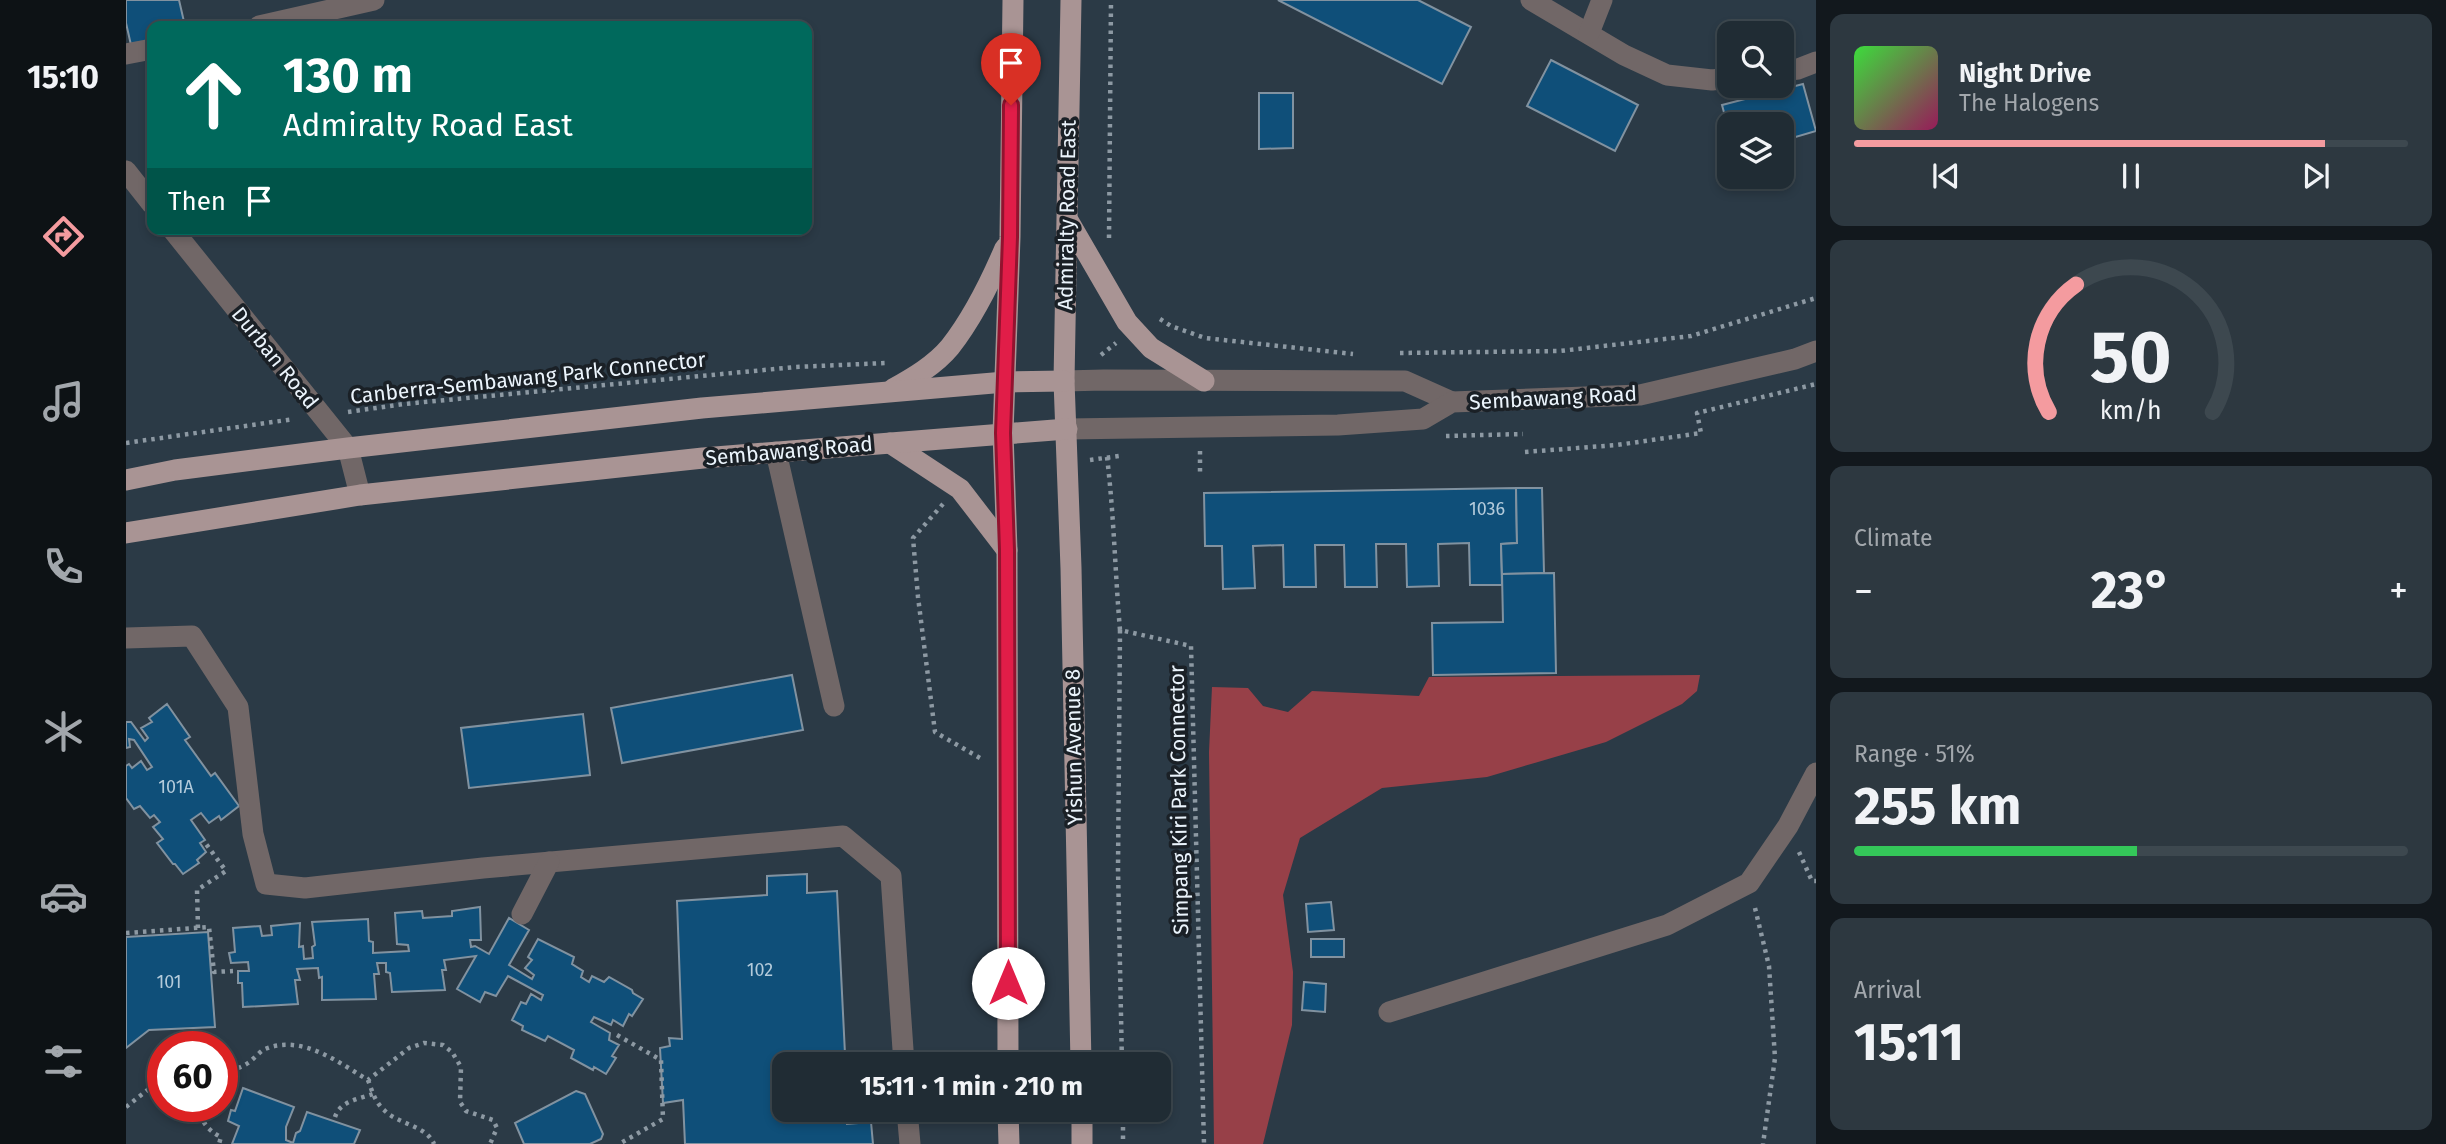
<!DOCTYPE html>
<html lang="en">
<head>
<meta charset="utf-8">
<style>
	body { margin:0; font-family:"Fira Sans",sans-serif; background:#2d3840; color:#f1f3f6; height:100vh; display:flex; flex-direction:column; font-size:26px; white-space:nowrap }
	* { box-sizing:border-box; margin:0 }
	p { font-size:23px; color:#a2a7ac }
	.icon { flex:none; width:38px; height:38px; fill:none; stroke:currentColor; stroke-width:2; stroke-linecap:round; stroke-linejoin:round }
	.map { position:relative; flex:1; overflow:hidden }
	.details { display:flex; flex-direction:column; gap:14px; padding:14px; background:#12181d; width:630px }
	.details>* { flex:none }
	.hud { position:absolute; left:21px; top:21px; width:665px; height:214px; border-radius:14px; box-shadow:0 4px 10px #0003,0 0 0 2px #3d484f; background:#00695c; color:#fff; overflow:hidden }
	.tools { position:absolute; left:1591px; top:21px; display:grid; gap:14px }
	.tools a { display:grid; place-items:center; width:77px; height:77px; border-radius:14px; background:#202c34; box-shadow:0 4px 10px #0003,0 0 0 2px #3d484f; font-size:35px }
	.speed { position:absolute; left:21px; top:1031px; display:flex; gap:14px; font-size:35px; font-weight:700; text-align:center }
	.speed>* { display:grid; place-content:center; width:91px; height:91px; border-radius:50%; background:#202c34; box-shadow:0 4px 10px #0003,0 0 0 2px #3d484f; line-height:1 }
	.speed .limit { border:10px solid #d22; background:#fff; color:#111 }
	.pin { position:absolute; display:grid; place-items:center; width:60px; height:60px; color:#fff; margin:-72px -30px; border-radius:50% 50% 50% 0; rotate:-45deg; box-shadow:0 0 7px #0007 }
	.pin .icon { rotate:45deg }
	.me { position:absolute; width:77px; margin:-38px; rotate:0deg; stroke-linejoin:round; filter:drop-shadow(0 0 5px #0008) }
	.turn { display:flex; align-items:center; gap:24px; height:147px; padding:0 21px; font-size:32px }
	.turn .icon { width:91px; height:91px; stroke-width:2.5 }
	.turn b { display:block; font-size:49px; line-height:60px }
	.then { display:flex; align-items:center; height:66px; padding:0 21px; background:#0003; gap:14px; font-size:26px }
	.big { font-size:52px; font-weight:700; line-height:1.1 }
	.details .tile { flex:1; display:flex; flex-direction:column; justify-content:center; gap:10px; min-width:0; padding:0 24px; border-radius:14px; background:#2d3840 }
	.details .dial { align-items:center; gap:0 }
	.dial svg { height:182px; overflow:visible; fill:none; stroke:#3d484f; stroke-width:7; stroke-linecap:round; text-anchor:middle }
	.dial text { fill:#f1f3f6; stroke:none }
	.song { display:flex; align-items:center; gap:21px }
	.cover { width:84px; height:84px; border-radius:10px; background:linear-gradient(135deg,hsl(120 70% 55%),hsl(330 70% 35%)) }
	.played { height:7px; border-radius:4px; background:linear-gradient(90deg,#f49b9f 85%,#3d484f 85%) }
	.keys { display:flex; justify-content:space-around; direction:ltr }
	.heat { display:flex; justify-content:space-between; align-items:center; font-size:38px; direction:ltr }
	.charge { height:10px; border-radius:5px; background:linear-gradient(90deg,#34c759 51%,#3d484f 0) }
	.trip { position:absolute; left:646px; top:1052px; width:399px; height:70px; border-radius:14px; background:#202c34; box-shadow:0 4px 10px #0003,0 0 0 2px #3d484f; font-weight:700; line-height:70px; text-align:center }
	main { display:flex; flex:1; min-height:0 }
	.menu { display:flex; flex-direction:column; width:126px; justify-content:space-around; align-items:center; background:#0d1215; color:#a2a7ac }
	.menu .icon { width:49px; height:49px }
	.menu .active { color:#f49b9f }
	.menu b { font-size:32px; color:#f1f3f6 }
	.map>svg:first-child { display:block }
	.forest { fill:#974048 }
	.building { fill:#0f4f79; stroke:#8192a0; stroke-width:2 }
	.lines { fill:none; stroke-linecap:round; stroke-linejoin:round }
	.path { stroke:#8d99a3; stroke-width:4.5; stroke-dasharray:3.5 5; stroke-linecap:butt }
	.minor { stroke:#716767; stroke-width:21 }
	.major { stroke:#a99494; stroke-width:21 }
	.route-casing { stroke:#92132f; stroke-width:18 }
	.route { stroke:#e11d48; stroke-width:12 }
	.labels { text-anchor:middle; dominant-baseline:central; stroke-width:7; stroke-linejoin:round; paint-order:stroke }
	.number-label { font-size:18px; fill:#b4cbdb }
	.street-label { font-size:21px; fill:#ebf4fc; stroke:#1a2026 }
</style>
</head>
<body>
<main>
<nav class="menu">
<b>15:10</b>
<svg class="icon active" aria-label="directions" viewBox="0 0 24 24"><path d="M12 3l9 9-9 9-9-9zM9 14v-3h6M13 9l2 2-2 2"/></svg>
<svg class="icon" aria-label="music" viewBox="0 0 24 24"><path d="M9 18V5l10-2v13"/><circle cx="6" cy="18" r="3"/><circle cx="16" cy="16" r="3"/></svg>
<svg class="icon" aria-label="phone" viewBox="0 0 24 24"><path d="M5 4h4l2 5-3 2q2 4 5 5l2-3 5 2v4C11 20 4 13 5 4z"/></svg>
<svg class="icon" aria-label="climate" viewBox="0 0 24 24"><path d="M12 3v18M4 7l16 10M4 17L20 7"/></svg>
<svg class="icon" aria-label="car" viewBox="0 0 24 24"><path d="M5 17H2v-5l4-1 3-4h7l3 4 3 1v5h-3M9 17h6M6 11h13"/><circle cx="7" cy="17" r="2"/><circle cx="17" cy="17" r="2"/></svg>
<svg class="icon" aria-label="filters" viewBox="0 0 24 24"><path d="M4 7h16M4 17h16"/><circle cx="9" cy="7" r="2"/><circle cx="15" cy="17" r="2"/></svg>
</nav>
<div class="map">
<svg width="1690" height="1144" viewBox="0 0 1690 1144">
	<rect width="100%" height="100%" fill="#2b3a46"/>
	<path class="forest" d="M1574,675L1571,691L1556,704L1480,742L1361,777L1256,788L1174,838L1157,895L1167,972L1166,1025L1137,1144H1088L1083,752L1086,687L1122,688L1137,706L1162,712L1186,691L1293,696L1303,677Z"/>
	<g class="building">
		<path d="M0,0H53L59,26H26V40L5,45L0,23Z"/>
		<path d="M1152,0H1292L1345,27L1316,84Z"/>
		<path d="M1425,60L1512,105L1489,151L1401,106Z"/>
		<path d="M1677,84L1690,131L1656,141V124H1603V131L1596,105Z"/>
		<path d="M1133,93H1167V148L1133,149Z"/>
		<path d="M1390,488L1391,543L1375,544L1376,585H1344L1343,543L1312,544L1313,586L1281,587L1280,544H1250L1251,587H1219L1218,545H1189L1190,587H1158L1157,545L1127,546L1129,588L1097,589L1096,546H1079L1078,493Z"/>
		<path d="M1390,488H1416L1418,573L1376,574L1375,544L1391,543Z"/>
		<path d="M1428,573L1430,673L1307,675L1306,623L1377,622L1376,574Z"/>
		<path d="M666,675L677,730L496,763L485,708Z"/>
		<path d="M41,704L64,737L59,740L85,776L89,773L113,806L95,820L93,816L83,823L75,813L65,820L79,840L74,843L80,852L71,860L73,863L57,874L49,864H47L31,843L37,839L27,827L34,822L28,815L24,818L14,806L8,809L0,798V766L3,764L6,768L15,761L21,770L26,767L8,740L3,739L4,747L0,748V722H5L19,741L22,738L15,728L26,722L23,718Z"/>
		<path d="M457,714L464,775L343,788L335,728Z"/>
		<path d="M681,874V893L711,891L719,1054L739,1052V1064H658V1110H721V1124L745,1122L747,1144H559L557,1100L537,1103L534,1048L544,1046L543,1038L556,1039L551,901L641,895V876Z"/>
		<path d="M1205,902L1208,930L1182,932L1180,904Z"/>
		<path d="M354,907L355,940H344L345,947L349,946L363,954L383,918L403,930L383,965L406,979L408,975L399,968L406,960L402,957L412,939L448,957L446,964L457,971L455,977L463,982L466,976L478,982L483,977L506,990L507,993L517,999L506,1016L503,1014L497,1026L487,1020L485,1025L468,1017L465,1022L484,1033L483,1040L493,1045L486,1056L490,1058L480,1074L468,1067L467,1070L445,1058L448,1050L422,1036L419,1041L396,1030L397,1026L386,1020L395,1002L400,1004L405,994L415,1000L417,995L382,976L370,996L359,992L354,1002L331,989L350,956L318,960L320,970H316L319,990L266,992L264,973L260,972V963H251L253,974H248L250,999L196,1000V977L193,978L192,968L171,969L174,980H169L172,1004L117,1007L116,983H112V971H123L122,962L105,963L103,953L109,952L107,928L134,926L136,936L146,935L145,926L174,923L173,947L177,946L178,959L187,958L186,947L189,945L186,922L242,919L243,941L247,942V953L283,951L282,945L271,944L269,913L296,911L297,918L326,916V911Z"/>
		<path d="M82,932L89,1027L23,1030L0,1048V937Z"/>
		<rect x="1185" y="939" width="33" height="18"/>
		<path d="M1178,982L1200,984L1199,1012L1176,1010Z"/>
		<path d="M117,1088L168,1107L160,1127V1140L167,1143L170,1133L174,1131L181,1112L234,1130L228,1144H106L113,1126L102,1121L105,1110L109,1111Z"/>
		<path d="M450,1091L459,1094L477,1134L475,1139L464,1144H398L389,1123Z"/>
	</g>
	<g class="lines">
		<g class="path">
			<path d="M983,238L985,0"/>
			<path d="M1034,319L1045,326L1079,338L1227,354"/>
			<path d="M1274,353L1434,351L1565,336L1690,298"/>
			<path d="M975,355L990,343"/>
			<path d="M222,412L278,404L670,367L760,363"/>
			<path d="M1320,436L1397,434"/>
			<path d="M0,443L168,419"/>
			<path d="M1074,451V472"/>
			<path d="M1399,452L1491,445L1575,433L1571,413L1690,384"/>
			<path d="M981,457C988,515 989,572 994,630L1065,646L1078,1144"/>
			<path d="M964,460L993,456"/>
			<path d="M817,504L787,538L792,597L809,732L854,758V762"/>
			<path d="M994,630L992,869L996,1064"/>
			<path d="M1673,852L1686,881H1690"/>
			<path d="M1629,908L1643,966L1649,1058L1637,1144"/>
			<path d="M72,928L71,890L100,871L80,844"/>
			<path d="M0,933L83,927L88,972L107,971"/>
			<path d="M491,1035L535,1060L537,1119L493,1144"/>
			<path d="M96,1074C105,1070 115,1068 122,1063C128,1059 133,1052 139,1049C176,1034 212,1062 242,1080L283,1048L298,1043L317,1045L326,1052L335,1067L334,1102L340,1111L367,1120L371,1128L364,1144"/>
			<path d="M242,1080C246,1091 249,1102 258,1110C273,1125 300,1125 308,1144"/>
			<path d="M72,1106C75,1121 81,1130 95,1137L93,1144"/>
			<path d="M0,1107L24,1088L37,1081"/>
			<path d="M997,1110V1144"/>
			<path d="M209,1117C214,1101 233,1099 247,1094"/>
		</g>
		<g class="minor">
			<path d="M1405,0L1498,55L1541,75L1586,80L1603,78"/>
			<path d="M133,26L248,0"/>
			<path d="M1463,33L1476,0"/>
			<path d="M0,54L26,49"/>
			<path d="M1656,71L1672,69L1690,62"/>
			<path d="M0,171L26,204"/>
			<path d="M46,229L222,448L234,495"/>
			<path d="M938,381L978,380L1279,381L1326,402"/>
			<path d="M941,429L1212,425L1297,419L1326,402L1514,395L1669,359L1690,351"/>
			<path d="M650,452L708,706"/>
			<path d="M0,638L66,636L112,707L127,834L140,884L179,888L357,868L717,836L765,876L778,1064"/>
			<path d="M396,914L423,862"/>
			<path d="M1263,1012L1541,925L1623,883L1662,826L1690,773"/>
			<path d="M781,1110L784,1144"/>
		</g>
		<g class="major">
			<path d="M945,0L938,381L945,568L955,1064"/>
			<path d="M943,222L1001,322L1025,348L1078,381"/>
			<path d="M767,389C787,378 809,365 824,347C846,319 865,281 879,248"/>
			<path d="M764,443L834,489L881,550"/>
			<path d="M0,480L49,470L222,448L576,408L879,382L938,381"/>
			<path d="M0,533L234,495L577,458L941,429"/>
			<path d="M882,1064L881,550L877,433L884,237L887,0"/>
			<path d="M882,1110L883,1144"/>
			<path d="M956,1110V1144"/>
		</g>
	</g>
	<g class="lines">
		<g class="route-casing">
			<path id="route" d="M882,983L881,550L877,433L884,237L885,105"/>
		</g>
		<use href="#route" class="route"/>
	</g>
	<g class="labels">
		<g class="number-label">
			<text x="1361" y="509">1036</text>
			<text x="50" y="787">101A</text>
			<text x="634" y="970">102</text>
			<text x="43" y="982">101</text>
		</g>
		<g class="street-label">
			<text transform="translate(941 215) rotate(-89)">Admiralty Road East</text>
			<text transform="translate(149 358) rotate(51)">Durban Road</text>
			<text transform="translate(402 378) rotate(-6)">Canberra-Sembawang Park Connector</text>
			<text transform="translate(1427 398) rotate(-3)">Sembawang Road</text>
			<text transform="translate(663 451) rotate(-5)">Sembawang Road</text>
			<text transform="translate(948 747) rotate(-91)">Yishun Avenue 8</text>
			<text transform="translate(1053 800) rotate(-91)">Simpang Kiri Park Connector</text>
		</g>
	</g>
</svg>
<div class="tools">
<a><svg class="icon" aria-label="search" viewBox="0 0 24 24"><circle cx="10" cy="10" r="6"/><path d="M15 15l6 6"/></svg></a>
<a><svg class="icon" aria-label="layers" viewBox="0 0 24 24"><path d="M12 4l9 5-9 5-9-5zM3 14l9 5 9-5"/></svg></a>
</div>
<div class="speed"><div class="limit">60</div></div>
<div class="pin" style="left:885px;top:105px;background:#d93025"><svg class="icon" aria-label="arrive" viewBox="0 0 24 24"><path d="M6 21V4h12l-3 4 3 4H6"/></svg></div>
<svg class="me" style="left:882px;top:983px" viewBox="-20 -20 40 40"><circle r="19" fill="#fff"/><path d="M0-13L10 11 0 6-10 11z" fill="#e11d48"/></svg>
<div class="trip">15:11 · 1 min · 210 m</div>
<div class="hud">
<div class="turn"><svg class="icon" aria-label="ahead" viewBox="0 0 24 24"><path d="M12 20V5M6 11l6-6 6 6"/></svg><div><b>130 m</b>Admiralty Road East</div></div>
<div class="then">Then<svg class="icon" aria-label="arrive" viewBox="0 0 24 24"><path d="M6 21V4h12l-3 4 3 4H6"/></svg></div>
</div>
</div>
<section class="details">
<div class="tile">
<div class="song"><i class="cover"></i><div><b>Night Drive</b><p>The Halogens</p></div></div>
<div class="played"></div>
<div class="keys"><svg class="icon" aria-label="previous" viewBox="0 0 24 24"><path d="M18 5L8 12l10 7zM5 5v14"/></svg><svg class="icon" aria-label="pause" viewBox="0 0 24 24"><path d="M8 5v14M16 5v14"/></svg><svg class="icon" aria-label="next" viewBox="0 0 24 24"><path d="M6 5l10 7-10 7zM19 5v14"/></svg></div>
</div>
<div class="tile dial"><svg viewBox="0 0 100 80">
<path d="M14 69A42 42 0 1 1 86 69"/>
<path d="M14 69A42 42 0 0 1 26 13" stroke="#f49b9f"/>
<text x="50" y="56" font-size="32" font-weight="700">50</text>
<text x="50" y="72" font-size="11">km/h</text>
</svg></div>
<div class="tile"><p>Climate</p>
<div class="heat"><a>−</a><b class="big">23°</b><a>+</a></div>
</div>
<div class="tile"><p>Range · 51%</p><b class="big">255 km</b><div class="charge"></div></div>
<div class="tile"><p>Arrival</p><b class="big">15:11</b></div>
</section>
</main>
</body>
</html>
